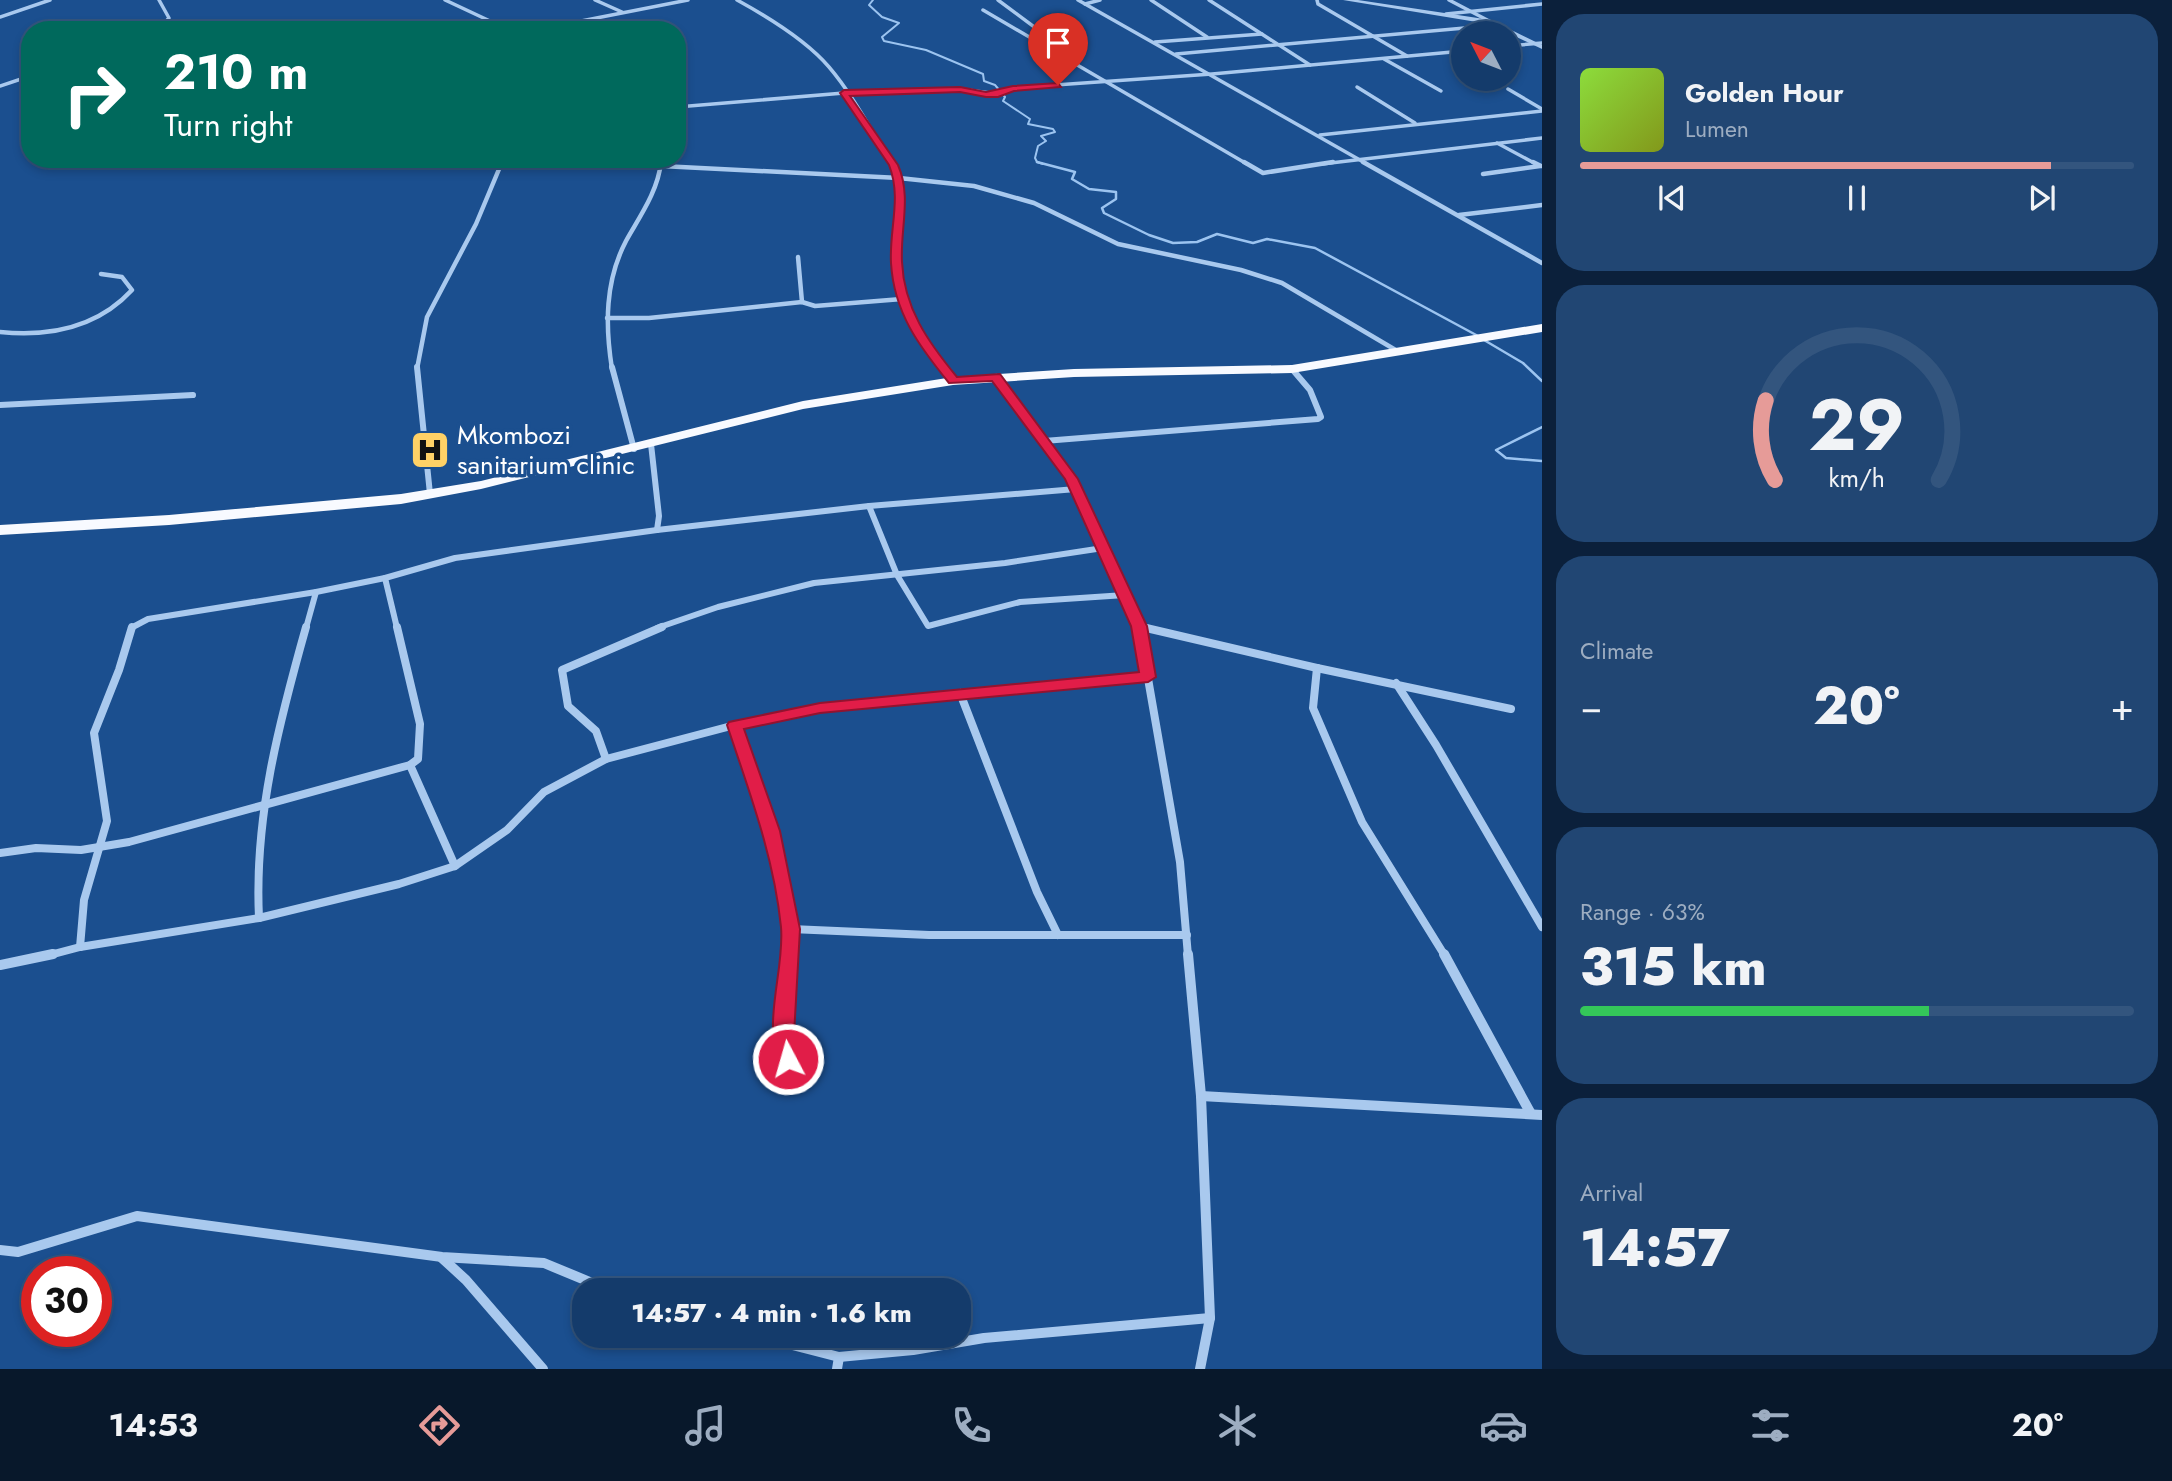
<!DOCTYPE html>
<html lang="en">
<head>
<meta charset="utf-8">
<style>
	body { margin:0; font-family:Jost,sans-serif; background:#214673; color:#f1f3f6; height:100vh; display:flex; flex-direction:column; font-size:26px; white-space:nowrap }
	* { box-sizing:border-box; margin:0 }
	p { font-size:23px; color:#9dadc1 }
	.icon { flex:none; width:38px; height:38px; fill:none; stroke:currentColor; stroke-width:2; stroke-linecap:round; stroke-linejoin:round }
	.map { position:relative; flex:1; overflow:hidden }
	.side { display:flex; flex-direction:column; gap:14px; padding:14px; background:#0b203b; width:630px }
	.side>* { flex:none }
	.top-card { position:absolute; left:21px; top:21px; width:665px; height:147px; border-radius:28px; box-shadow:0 4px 10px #0003,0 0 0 2px #33557e; background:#00695c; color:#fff; overflow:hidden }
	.needle { width:46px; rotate:312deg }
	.controls { position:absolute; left:1451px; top:21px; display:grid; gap:14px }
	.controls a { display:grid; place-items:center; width:70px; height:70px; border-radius:50%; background:#143b6b; box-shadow:0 4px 10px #0003,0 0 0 2px #33557e; font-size:35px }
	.speed { position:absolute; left:21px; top:1256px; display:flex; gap:14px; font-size:35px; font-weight:700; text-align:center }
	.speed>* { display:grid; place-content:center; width:91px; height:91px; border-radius:50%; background:#143b6b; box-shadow:0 4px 10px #0003,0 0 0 2px #33557e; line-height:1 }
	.speed .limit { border:10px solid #d22; background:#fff; color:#111 }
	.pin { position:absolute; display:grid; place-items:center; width:60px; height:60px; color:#fff; margin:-72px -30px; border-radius:50% 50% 50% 0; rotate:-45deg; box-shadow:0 0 7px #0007 }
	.pin .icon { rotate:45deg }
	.me { position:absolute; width:77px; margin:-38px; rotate:354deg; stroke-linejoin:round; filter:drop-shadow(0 0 5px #0008) }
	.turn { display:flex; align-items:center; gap:24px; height:147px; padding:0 28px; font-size:32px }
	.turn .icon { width:91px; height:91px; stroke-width:2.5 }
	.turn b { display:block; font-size:49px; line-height:60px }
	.big { font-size:52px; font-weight:800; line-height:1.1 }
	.side .card { flex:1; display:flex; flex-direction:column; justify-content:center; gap:10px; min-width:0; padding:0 24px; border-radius:28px; background:#214673 }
	.side .dial { align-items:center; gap:0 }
	.dial svg { height:182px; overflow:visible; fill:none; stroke:#33557e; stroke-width:7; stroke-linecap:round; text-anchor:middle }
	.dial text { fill:#f1f3f6; stroke:none }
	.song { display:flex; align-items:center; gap:21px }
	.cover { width:84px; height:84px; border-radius:10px; background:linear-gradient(135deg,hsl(90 70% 55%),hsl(70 70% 35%)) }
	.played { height:7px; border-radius:4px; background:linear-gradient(90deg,#e69b98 85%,#33557e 85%) }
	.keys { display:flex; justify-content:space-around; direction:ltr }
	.heat { display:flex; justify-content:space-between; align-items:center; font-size:38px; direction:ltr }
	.charge { height:10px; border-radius:5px; background:linear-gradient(90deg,#34c759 63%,#33557e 0) }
	.trip { position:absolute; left:572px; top:1278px; width:399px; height:70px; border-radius:28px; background:#143b6b; box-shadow:0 4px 10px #0003,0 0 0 2px #33557e; font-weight:800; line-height:70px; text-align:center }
	.tab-bar { display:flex; height:112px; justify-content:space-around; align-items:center; background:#08182b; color:#9dadc1 }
	.tab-bar .icon { width:49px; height:49px }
	.tab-bar .active { color:#e69b98 }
	.tab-bar b { font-size:32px; color:#f1f3f6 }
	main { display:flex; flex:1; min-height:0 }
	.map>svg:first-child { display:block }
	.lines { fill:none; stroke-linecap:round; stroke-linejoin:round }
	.stream-far1 { stroke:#9cc4f0; stroke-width:2 }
	.stream { stroke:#9cc4f0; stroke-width:2.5 }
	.minor-far4 { stroke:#a9c9ee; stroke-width:3.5 }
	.minor-far3 { stroke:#a9c9ee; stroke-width:4.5 }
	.minor-far2 { stroke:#a9c9ee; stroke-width:6 }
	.minor-far1 { stroke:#a9c9ee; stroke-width:8 }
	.minor { stroke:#a9c9ee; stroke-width:10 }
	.tertiary { fill:#a9c9ee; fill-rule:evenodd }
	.trunk { fill:#f8faff; fill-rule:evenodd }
	.route { fill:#e11d48; stroke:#92132f; stroke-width:2 }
	.labels { text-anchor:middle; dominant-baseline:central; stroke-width:7; stroke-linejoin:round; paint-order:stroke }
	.poi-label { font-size:26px; fill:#fff; stroke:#1b4f8f; text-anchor:start }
</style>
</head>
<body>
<main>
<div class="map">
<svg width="1542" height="1369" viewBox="0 0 1542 1369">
	<rect width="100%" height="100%" fill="#1b4f8f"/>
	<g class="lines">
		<path class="stream-far1" d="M873,0L869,5L882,17L899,23L882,37L884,41L926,50L983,74L984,81L995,85L1005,97L1003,101L1030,119L1028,124L1053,129L1055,132L1041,136L1046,141L1038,146L1035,158L1037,162L1043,164"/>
		<g class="stream">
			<path d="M1037,162L1075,172L1072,179L1089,189L1116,192V199L1102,208L1104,213L1149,235L1173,243L1197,242L1217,234L1253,243L1267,239L1315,248L1478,336"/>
			<path d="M1484,340L1523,363L1542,381"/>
			<path d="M1542,427L1496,450L1506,458L1542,461"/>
		</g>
		<g class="minor-far4">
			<path d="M445,0L507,29L562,22L571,23L582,30"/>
			<path d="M595,0L622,12"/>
			<path d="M737,0C768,17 806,40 829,67C853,95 872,132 892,164"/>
			<path d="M998,0L1053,41"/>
			<path d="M1078,0L1367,164"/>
			<path d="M1151,0L1207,37"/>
			<path d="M1209,0L1310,65"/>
			<path d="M1317,0L1318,4L1407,56"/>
			<path d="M1449,0L1491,22"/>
			<path d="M1085,4L1100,0"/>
			<path d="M983,10L1247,164"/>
			<path d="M1446,14L1542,4"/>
			<path d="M0,17L50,0"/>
			<path d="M166,22L177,30"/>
			<path d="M571,23L688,0"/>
			<path d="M153,30L162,26L169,18L159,0"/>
			<path d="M1155,42L1262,34"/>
			<path d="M1508,46L1542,43"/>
			<path d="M1176,54L1498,25"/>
			<path d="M1384,59L1441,91"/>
			<path d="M0,86L30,76"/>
			<path d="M1357,87L1415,123"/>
			<path d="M1508,89L1542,109"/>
			<path d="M677,107L844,93L960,89L998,94L1013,88L1212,74L1463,51"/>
			<path d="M1320,135L1542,111"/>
			<path d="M1497,143L1536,164"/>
			<path d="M501,164L503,159"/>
			<path d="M661,164V159"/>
			<path d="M1322,164L1542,138"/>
		</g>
		<g class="minor-far3">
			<path d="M1244,162L1263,173L1333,162"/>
			<path d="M1363,162L1542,263"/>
			<path d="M1533,162L1541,166"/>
			<path d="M661,166L899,178L891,162"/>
			<path d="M1483,174L1540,166"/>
			<path d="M1459,215L1542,205"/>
			<path d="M798,257L802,302"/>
			<path d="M607,318H649L802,302L815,306L902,299"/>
			<path d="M0,332C50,337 97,328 132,290L122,277L101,274"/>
			<path d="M417,369L427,317L476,224L502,162"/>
			<path d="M612,369C605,325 605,281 626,241C640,216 658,191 661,162"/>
			<path d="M943,369C918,336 898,302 897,260C897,233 901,206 899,178L974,186L1034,203L1118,244L1241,270L1282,283L1399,352"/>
		</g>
		<g class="minor-far2">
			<path d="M417,367L430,494"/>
			<path d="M612,367L634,449"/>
			<path d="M942,367L953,381"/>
			<path d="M996,377L1072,479L1139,628"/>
			<path d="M0,405L193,395"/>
			<path d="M1044,441L1318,419L1321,417L1310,390L1292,369"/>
			<path d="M651,444L659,516L657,530"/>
			<path d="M869,506L897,575L928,626L1020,602L1125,595"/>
			<path d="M385,578L397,628"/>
			<path d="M1139,626L1149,628"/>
			<path d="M131,628L148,619L316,592L385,578L455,558L657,530L869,506L1076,489"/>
			<path d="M306,628L316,592"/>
			<path d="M657,628L718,607L814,583L1005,563L1103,548"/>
		</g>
		<g class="minor-far1">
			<path d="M1139,627L1180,862L1188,956"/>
			<path d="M1142,627L1317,668L1511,709"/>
			<path d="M1317,668L1313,708L1362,822L1445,956"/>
			<path d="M1396,683L1436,745L1542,927"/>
			<path d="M960,693L1037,892L1058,935"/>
			<path d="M735,725C760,797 794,879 789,956"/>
			<path d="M606,759L596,731L568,706L562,670L662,627"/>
			<path d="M410,765L455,866"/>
			<path d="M0,853L36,848L81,850L129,842L410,765L418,759L420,724L397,627"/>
			<path d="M259,918C254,817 279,723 306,627"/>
			<path d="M791,929L929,935H1187"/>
			<path d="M80,947L84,900L107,821L94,733L119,670L132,627"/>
			<path d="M46,956L80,947L259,918L399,884L455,866L507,830L544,792L606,759L735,725L820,708L1148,677"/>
		</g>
		<g class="minor">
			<path d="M1188,954L1201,1096L1210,1318L1200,1369"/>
			<path d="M1444,954L1531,1114"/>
			<path d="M0,965L53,954"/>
			<path d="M788,1059L784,1035L789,954"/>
			<path d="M1201,1096L1542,1115"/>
			<path d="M0,1250L18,1252L137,1216L442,1257L544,1263L609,1290"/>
			<path d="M442,1258L466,1280L543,1369"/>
			<path d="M754,1335L839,1357L913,1350L984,1338L1210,1318"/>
			<path d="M837,1369L839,1357"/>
		</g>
		<path class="tertiary" d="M1343,0H1358L1491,20L1542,45V49L1489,24Z"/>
		<path class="trunk" d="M1542,324V332L1292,373L1074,377L953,385L803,409L481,489L401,504L169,525L0,535V525L169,515L401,494L481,481L803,401L953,377L1074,369L1292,365Z"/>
	</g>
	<path class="route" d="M1058,83L1061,87L1014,91L998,97H986L960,92L850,96L898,165C912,197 900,229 902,262C904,308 928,342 957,377L1000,374L1078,479L1147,626L1156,677L1148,682L820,713L744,729L780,831L800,929L794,1035L798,1059L795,1065L788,1068L781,1065C761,1026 785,969 781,927C774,857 749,791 727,725L729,722L820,703L1139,672L1131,626L1065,479L992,381L949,383C919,346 894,313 891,263C889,229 902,198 889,165L840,93L844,90L960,87L986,92L1013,86Z"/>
	<defs>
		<g id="hospital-square" transform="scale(2.0125)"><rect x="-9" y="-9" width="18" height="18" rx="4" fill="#ffd166" stroke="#1b4f8f"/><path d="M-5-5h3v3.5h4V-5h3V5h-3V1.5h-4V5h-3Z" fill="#111"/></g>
	</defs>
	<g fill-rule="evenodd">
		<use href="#hospital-square" x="430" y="450"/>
	</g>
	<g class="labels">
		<g class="poi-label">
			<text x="457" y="435">Mkombozi<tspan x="457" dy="30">sanitarium clinic</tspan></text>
		</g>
	</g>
</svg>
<div class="controls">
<a><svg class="needle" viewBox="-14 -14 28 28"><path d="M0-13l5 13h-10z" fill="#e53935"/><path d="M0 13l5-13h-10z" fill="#9dadc1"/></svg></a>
</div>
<div class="speed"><div class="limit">30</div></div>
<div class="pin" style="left:1058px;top:85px;background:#d93025"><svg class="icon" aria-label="arrive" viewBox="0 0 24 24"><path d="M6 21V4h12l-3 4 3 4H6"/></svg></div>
<svg class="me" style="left:788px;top:1059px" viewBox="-20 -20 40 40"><circle r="17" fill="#e11d48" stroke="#fff" stroke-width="3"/><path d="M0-11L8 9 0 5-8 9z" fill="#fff"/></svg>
<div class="trip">14:57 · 4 min · 1.6 km</div>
<div class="top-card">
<div class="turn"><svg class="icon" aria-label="right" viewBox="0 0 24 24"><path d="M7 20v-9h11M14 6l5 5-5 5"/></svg><div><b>210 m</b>Turn right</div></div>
</div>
</div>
<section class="side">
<div class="card">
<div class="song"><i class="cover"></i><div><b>Golden Hour</b><p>Lumen</p></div></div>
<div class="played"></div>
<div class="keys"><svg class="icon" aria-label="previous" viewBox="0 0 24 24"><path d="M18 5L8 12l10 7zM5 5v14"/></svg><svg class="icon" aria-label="pause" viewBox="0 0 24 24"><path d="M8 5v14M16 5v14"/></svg><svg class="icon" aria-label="next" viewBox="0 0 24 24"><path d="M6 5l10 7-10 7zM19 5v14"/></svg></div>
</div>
<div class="card dial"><svg viewBox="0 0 100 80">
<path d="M14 69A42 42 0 1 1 86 69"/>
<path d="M14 69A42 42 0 0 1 10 34" stroke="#e69b98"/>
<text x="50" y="56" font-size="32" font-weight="700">29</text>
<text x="50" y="72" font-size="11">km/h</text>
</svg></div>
<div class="card"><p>Climate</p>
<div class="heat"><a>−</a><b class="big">20°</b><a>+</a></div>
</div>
<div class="card"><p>Range · 63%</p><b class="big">315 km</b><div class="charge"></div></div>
<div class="card"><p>Arrival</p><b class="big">14:57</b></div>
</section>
</main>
<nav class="tab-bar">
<b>14:53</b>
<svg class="icon active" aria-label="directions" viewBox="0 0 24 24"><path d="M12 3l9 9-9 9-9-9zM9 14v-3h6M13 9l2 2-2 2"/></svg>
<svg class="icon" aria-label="music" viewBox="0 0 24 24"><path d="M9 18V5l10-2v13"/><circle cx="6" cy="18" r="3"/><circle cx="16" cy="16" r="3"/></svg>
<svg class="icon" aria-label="phone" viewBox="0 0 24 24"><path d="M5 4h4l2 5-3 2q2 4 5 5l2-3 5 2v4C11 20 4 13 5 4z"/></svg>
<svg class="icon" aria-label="climate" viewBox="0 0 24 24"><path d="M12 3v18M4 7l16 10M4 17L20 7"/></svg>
<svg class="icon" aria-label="car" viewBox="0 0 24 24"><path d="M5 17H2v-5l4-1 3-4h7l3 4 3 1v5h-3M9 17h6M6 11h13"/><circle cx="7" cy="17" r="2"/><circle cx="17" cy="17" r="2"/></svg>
<svg class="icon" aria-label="filters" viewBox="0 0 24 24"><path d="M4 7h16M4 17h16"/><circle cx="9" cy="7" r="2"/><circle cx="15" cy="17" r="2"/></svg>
<b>20°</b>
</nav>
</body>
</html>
